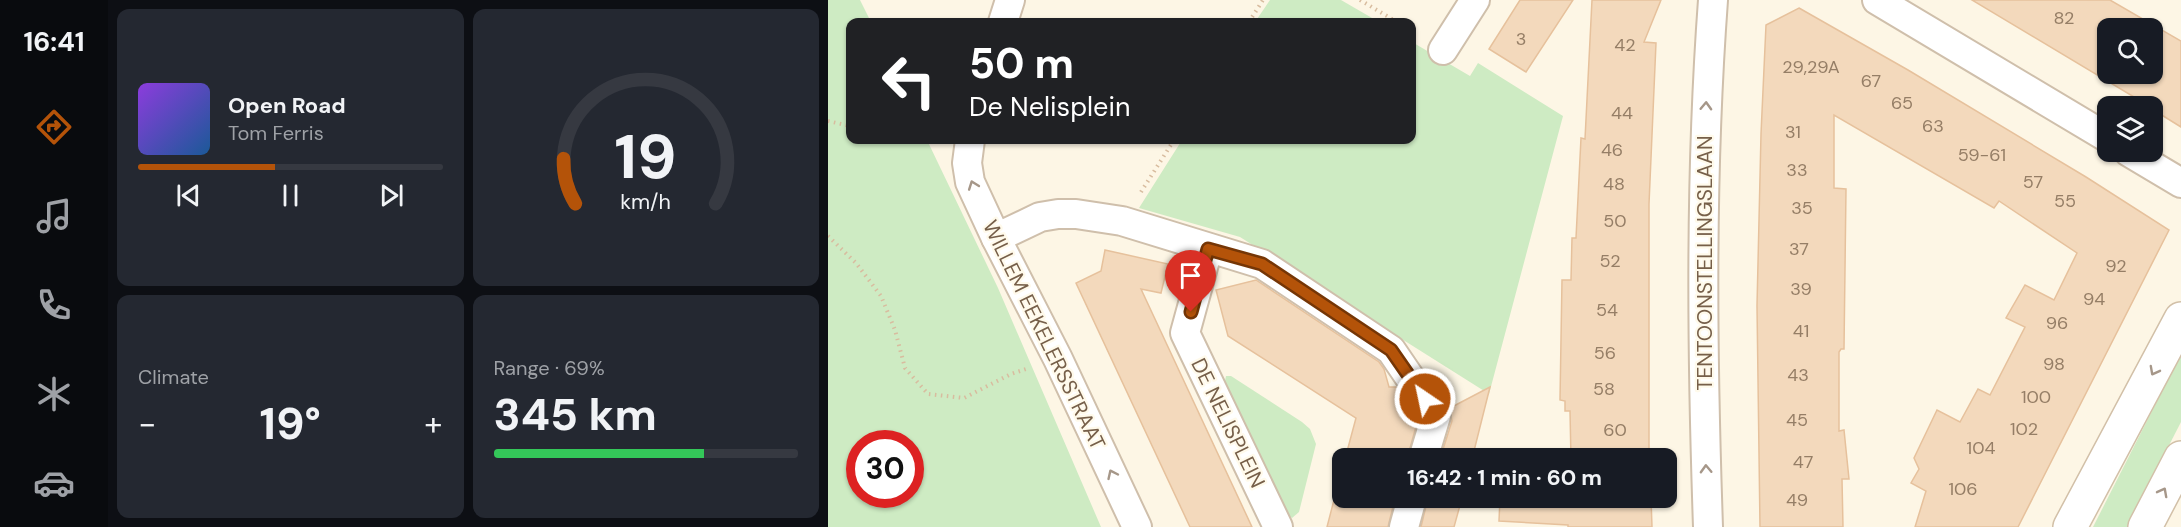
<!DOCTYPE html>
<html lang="en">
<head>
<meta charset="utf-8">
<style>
	body { margin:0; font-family:"DM Sans",sans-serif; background:#242831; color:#f1f3f6; height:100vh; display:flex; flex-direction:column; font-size:22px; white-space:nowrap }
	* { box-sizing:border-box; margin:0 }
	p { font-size:20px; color:#9ea1a6 }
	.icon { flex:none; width:33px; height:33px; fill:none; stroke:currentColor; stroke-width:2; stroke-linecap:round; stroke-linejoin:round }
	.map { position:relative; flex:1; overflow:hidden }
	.sheet { display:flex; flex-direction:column; gap:9px; padding:9px; background:#0d0f14; width:720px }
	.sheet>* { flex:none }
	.hud { position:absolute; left:18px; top:18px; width:570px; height:126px; border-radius:12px; box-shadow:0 2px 4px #0004; background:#202124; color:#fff; overflow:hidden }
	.controls { position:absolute; left:1269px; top:18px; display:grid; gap:12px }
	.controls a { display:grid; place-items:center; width:66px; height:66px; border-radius:12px; background:#171b24; box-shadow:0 2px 4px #0004; font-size:30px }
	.speed { position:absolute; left:18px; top:430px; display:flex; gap:12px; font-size:30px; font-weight:700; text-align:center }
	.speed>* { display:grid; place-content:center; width:78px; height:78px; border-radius:50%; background:#171b24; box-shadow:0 2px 4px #0004; line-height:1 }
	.speed .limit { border:9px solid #d22; background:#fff; color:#111 }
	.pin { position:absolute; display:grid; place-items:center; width:51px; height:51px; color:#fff; margin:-62px -26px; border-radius:50% 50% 50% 0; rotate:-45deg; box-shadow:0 0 6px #0007 }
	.pin .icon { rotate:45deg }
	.me { position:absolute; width:66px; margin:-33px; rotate:326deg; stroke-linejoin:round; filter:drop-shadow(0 0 4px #0008) }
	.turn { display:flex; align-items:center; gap:21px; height:126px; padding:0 24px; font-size:27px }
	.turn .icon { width:78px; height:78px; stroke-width:2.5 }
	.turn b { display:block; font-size:42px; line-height:51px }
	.big { font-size:45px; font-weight:700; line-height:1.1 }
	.sheet .card { flex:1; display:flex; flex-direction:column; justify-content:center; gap:9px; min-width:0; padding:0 21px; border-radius:12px; background:#242831 }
	.sheet .dial { align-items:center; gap:0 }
	.dial svg { height:156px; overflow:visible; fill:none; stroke:#363941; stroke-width:7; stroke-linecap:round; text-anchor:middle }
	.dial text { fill:#f1f3f6; stroke:none }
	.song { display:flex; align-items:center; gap:18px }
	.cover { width:72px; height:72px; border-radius:9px; background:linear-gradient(135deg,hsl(270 70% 55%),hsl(210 70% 35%)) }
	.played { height:6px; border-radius:3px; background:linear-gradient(90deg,#b45309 45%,#363941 45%) }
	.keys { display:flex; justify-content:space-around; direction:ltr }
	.heat { display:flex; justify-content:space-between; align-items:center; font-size:33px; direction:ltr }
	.charge { height:9px; border-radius:4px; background:linear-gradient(90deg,#34c759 69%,#363941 0) }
	.sheet .tiles { flex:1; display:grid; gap:9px; grid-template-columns:repeat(2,1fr) }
	.trip { position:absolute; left:504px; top:448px; width:345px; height:60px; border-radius:12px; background:#171b24; box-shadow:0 2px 4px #0004; font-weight:700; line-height:60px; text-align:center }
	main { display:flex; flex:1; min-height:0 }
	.dock { display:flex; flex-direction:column; width:108px; justify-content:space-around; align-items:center; background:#090b0e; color:#9ea1a6 }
	.dock .icon { width:42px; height:42px }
	.dock .selected { color:#b45309 }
	.dock b { font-size:27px; color:#f1f3f6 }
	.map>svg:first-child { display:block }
	.green { fill:#ceebc3; fill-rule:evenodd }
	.building { fill:#f3d9bc; stroke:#e6c19c; stroke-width:1.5; fill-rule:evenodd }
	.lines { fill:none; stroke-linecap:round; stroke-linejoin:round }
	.street-casing { stroke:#cfbfab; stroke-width:32 }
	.secondary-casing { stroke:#d2c0a8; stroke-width:36 }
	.path { stroke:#d8bc9f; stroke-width:4; stroke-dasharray:1.5 4.5; stroke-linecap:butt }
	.street { stroke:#fff; stroke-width:28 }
	.secondary { stroke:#fff; stroke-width:33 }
	.oneway { stroke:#a69789 }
	.route-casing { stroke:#753606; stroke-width:15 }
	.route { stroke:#b45309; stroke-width:10 }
	.labels { text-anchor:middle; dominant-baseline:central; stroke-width:4.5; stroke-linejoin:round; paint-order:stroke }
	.number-label { font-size:18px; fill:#957e66 }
	.street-label { font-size:21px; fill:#765f49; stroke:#fffaeb }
</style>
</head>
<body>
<main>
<nav class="dock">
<b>16:41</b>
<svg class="icon selected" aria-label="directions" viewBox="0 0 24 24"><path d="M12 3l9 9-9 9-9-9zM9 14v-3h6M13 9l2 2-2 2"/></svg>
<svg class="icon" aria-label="music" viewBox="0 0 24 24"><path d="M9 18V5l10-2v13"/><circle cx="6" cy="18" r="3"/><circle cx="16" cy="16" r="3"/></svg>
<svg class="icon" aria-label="phone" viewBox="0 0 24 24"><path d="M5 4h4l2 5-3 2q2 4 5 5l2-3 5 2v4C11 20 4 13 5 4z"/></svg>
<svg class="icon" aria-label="climate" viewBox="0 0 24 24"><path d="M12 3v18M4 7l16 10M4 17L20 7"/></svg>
<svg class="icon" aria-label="car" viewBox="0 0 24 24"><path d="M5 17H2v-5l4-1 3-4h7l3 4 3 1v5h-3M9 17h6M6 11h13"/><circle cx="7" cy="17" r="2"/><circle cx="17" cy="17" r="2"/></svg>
</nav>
<section class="sheet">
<div class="tiles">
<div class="card">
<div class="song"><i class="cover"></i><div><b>Open Road</b><p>Tom Ferris</p></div></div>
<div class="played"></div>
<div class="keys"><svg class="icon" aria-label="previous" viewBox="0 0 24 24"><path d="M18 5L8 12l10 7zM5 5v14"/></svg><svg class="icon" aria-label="pause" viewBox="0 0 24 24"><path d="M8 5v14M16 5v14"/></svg><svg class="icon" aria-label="next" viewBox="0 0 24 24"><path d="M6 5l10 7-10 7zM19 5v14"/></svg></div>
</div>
<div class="card dial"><svg viewBox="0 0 100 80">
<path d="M14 69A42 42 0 1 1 86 69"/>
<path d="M14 69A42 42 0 0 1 8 46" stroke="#b45309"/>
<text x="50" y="56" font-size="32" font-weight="700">19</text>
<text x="50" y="72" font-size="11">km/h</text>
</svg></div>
<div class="card"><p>Climate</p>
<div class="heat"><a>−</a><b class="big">19°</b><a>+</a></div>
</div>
<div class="card"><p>Range · 69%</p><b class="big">345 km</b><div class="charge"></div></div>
</div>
</section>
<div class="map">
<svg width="1353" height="527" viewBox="0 0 1353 527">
	<rect width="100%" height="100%" fill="#fdf6e5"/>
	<g class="green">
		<path d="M0,0H32L43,22H22V140H99L170,288L273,527H0ZM32,444H82V495H32Z"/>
		<path d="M442,0H513L551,22H427Z"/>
		<path d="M584,42L642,76L650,63L735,116L661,394L412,237L311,208L354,140H584Z"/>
		<path d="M1353,354V422L1299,527H1265Z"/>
		<path d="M398,376H403L474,422L482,429L488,444L471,512L464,518L460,515L397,381Z"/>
	</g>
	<g class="building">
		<path d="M692,0H745L698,72L661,49Z"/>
		<path d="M764,0H833L816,42L828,43L821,204V459H743L742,411H737V401L732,400L734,280H743L744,238H748L753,138L757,139Z"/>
		<path d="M1144,0H1282L1353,41V127L1324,109V106H1321ZM1280,28H1324V74H1280Z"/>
		<path d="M971,8L1080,70L1258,177L1341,230L1190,527H1087L1098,491L1083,483L1091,469L1086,458L1109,410L1132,422L1150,389L1162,395L1197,327L1178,318L1197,285L1226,300L1249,253L1171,201L1166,208L1006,115V188L1018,189L1016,349H1013L1011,352V431L1016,430L1021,479H1014L1015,527H932L929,306L933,134L938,25Z"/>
		<path d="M277,250L340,264L333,293L313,289L424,527H362L248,283L273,271Z"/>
		<path d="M428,280L551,362L556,369L561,387H568L590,419L579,459H517L528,418L400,336L388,290Z"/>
		<path d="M662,387L644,459H612L624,421L622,408Z"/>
		<path d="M514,469V498H567L560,527H499Z"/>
		<path d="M600,498H634L626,527H593Z"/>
		<path d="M672,498H823L824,527H740V525L671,521Z"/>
	</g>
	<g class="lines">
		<g class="street-casing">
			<g id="street">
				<path d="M1049,0L1280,138"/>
				<path d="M175,22L182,0"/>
				<path d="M615,50L647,0"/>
				<path d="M142,140L139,163L142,182L168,238L230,359L309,527"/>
				<path d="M1301,152L1353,183"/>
				<path d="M168,238L212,217L230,214H248L294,221L434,264L563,350L608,416L595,459"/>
				<path d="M380,249L357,333L450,527"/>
				<path d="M576,527L584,498"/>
				<path d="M880,527C874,351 872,176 885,0"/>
			</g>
		</g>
		<g class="secondary-casing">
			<g id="secondary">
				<path d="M1242,527L1353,319"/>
				<path d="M1317,527L1353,458"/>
			</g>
		</g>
		<g class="path">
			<path d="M532,0L569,22"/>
			<path d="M421,22L435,0"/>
			<path d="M0,121L22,126"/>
			<path d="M96,140L109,142"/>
			<path d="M313,192L346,140"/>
			<path d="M0,236L28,263L53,296L67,330L77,368L100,394L136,398L183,374L198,369"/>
		</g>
		<use href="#street" class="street"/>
		<use href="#secondary" class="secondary"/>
	</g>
	<defs><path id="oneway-chevron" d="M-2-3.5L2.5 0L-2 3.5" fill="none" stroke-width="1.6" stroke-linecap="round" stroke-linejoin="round" transform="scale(1.5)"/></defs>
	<g class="oneway">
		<use href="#oneway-chevron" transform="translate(878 106) rotate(-88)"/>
		<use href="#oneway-chevron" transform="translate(145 185) rotate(-110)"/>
		<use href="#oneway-chevron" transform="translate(1326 371) rotate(118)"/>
		<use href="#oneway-chevron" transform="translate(878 469) rotate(-92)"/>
		<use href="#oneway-chevron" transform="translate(284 474) rotate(-115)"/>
		<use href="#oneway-chevron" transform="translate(1335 492) rotate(-62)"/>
	</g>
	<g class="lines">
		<g class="route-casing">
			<path id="route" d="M363,312L380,249L434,264L563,350L597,399"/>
		</g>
		<use href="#route" class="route"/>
	</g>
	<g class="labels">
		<g class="number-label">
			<text x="1236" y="18">82</text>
			<text x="693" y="39">3</text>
			<text x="797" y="45">42</text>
			<text x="983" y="67">29,29A</text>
			<text x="1043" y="81">67</text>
			<text x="1074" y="103">65</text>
			<text x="794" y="113">44</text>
			<text x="1105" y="126">63</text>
			<text x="965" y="132">31</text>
			<text x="784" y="150">46</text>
			<text x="1154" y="155">59-61</text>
			<text x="969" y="170">33</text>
			<text x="1205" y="182">57</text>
			<text x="786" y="184">48</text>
			<text x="1237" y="201">55</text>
			<text x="974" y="208">35</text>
			<text x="787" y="221">50</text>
			<text x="971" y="249">37</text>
			<text x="782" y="261">52</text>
			<text x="1288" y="266">92</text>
			<text x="973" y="289">39</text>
			<text x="1266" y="299">94</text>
			<text x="779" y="310">54</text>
			<text x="1229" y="323">96</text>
			<text x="973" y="331">41</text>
			<text x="777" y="353">56</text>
			<text x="1226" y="364">98</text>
			<text x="970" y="375">43</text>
			<text x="776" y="389">58</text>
			<text x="1208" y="397">100</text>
			<text x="969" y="420">45</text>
			<text x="1196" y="429">102</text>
			<text x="787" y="430">60</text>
			<text x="1153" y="448">104</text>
			<text x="975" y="462">47</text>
			<text x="1135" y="489">106</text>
			<text x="969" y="500">49</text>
		</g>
		<g class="street-label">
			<text transform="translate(877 263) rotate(-90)">TENTOONSTELLINGSLAAN</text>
			<text transform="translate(216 335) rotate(64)">WILLEM EEKELERSSTRAAT</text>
			<text transform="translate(400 423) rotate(64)">DE NELISPLEIN</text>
		</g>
	</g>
</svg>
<div class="controls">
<a><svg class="icon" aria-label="search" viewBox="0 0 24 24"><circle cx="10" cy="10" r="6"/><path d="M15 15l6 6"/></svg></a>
<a><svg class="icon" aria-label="layers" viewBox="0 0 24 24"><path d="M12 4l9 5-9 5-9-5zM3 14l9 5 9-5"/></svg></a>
</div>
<div class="speed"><div class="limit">30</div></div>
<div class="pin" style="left:363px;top:312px;background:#d93025"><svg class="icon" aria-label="arrive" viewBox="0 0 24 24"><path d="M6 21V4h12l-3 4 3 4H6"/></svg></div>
<svg class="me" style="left:597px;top:399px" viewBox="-20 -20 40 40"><circle r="17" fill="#b45309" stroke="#fff" stroke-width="3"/><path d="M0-11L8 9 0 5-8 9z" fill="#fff"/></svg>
<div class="trip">16:42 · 1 min · 60 m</div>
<div class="hud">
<div class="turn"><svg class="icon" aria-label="left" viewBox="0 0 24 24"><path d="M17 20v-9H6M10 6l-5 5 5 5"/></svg><div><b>50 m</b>De Nelisplein</div></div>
</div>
</div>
</main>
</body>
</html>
